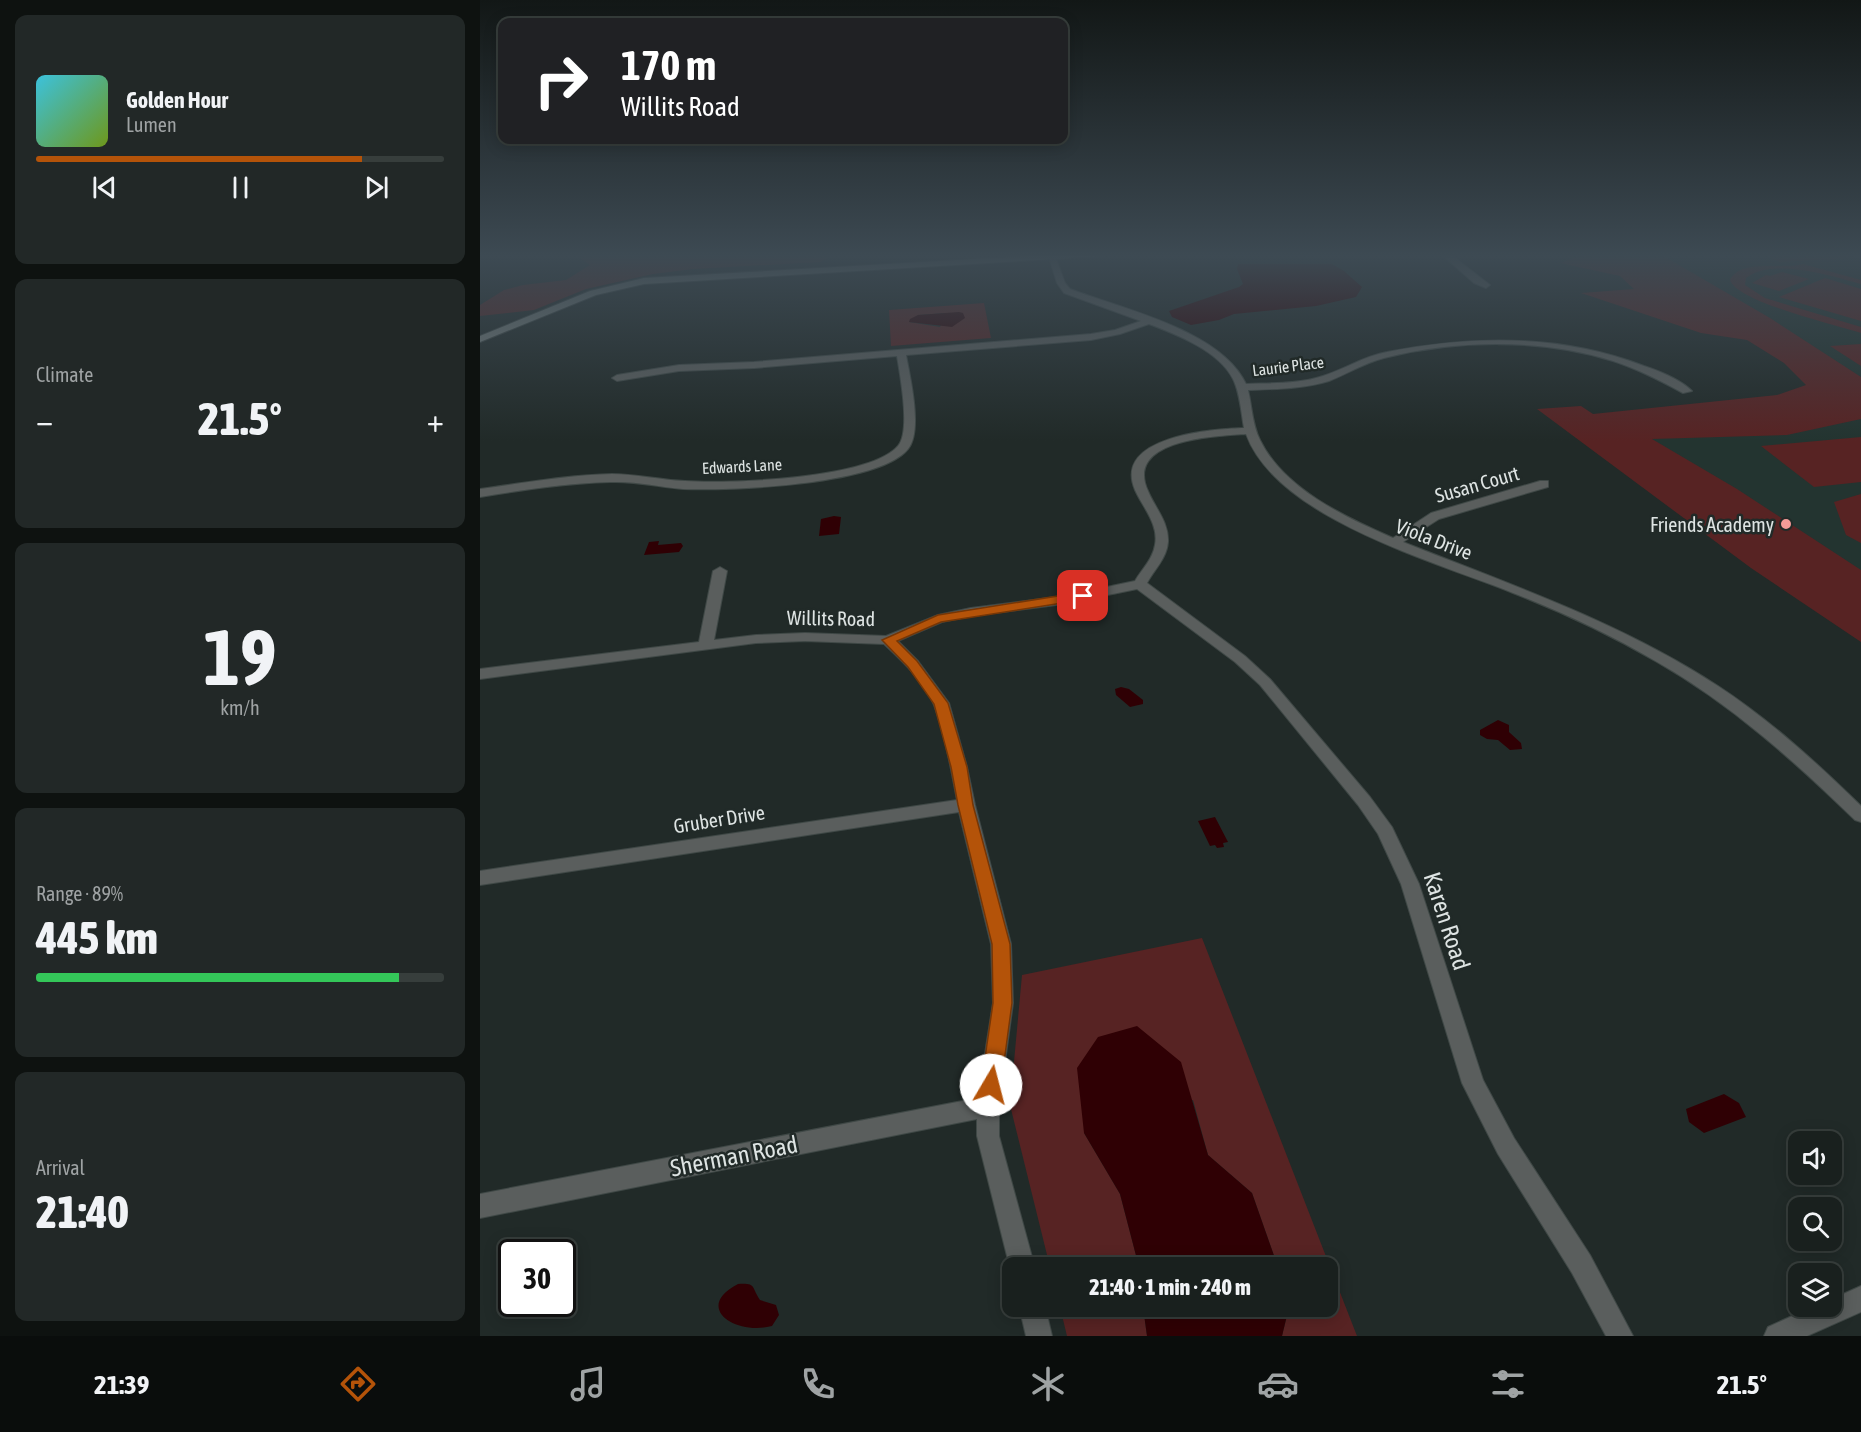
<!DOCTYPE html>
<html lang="en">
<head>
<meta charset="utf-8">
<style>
	body { margin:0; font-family:"Asap Condensed",sans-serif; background:#222827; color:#f1f3f6; height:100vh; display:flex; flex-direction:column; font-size:22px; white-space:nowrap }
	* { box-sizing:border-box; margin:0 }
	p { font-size:20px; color:#9fa3a4 }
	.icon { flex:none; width:33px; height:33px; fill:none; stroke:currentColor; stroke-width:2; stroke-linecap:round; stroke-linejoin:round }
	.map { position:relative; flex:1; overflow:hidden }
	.details { display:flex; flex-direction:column; gap:15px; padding:15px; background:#0e1210; width:480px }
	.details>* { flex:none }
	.guide { position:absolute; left:18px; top:18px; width:570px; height:126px; border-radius:12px; box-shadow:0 3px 15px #0003,0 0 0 2px #373e3c; background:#202124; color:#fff; overflow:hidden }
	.buttons { position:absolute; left:1308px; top:1131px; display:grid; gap:12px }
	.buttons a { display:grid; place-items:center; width:54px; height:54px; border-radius:12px; background:#19201e; box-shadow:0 3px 15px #0003,0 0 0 2px #373e3c; font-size:30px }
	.speed { position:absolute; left:18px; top:1239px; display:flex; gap:12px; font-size:30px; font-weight:700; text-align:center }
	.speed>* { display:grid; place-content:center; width:78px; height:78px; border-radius:50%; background:#19201e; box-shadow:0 3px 15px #0003,0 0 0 2px #373e3c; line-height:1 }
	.speed .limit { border:3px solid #111; border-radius:9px; background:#fff; color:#111 }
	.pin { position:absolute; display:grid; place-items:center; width:51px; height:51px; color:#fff; margin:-26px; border-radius:12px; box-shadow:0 3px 9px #0006 }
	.me { position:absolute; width:66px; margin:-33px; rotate:8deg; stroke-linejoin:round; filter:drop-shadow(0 0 4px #0008) }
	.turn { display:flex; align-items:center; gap:21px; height:126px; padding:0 24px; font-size:27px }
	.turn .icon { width:78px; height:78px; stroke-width:2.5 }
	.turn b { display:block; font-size:42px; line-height:51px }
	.big { font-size:45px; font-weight:800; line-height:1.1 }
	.details .card { flex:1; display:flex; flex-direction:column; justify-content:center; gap:9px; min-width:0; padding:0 21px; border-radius:12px; background:#222827 }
	.details .dial { align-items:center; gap:0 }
	.dial b { font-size:78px; line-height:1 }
	.song { display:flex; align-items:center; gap:18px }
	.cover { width:72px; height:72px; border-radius:9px; background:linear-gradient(135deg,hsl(190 70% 55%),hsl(80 70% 35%)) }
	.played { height:6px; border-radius:3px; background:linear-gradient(90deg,#b45309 80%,#373e3c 80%) }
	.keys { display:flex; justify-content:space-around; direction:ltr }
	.heat { display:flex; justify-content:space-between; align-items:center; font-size:33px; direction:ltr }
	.charge { height:9px; border-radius:4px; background:linear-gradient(90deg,#34c759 89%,#373e3c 0) }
	.trip { position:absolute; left:522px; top:1257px; width:336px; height:60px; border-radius:12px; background:#19201e; box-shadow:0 3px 15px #0003,0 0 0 2px #373e3c; font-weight:800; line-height:60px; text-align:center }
	.menu { display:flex; height:96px; justify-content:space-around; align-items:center; background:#0a0d0c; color:#9fa3a4 }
	.menu .icon { width:42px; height:42px }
	.menu .on { color:#b45309 }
	.menu b { font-size:27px; color:#f1f3f6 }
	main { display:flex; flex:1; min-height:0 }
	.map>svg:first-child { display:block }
	.built { fill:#233430 }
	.green { fill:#572323; fill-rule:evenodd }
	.water { fill:#2f0004 }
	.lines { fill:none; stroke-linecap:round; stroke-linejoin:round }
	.street-casing { stroke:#3f4846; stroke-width:2 }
	.secondary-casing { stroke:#3f4846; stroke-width:2 }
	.street { fill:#5a5e5d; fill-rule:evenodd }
	.secondary { fill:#757d7b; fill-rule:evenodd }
	.route { fill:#b45309; stroke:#753606; stroke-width:1.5 }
	.poi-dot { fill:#f59b98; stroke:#212a28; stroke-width:2 }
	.labels { text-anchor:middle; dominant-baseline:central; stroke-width:5; stroke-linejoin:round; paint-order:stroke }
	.far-street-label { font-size:16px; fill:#dee4e3; stroke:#212a28 }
	.street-label { font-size:20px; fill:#dee4e3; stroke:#212a28 }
	.poi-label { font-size:20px; fill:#dee4e3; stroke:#212a28; text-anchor:end }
	.near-street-label { font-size:24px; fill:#dee4e3; stroke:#212a28 }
</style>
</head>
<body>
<main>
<section class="details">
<div class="card">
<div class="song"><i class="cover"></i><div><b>Golden Hour</b><p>Lumen</p></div></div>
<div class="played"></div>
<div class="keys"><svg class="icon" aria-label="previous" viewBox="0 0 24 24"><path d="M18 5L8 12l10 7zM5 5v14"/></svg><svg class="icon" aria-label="pause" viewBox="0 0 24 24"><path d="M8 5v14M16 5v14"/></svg><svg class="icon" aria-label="next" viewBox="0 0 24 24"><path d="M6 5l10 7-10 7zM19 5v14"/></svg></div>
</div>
<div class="card"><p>Climate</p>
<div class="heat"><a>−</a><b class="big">21.5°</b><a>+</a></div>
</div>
<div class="card dial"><b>19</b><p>km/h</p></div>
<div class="card"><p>Range · 89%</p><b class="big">445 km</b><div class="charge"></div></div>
<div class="card"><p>Arrival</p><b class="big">21:40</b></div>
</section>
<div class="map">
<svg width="1381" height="1336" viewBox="0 0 1381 1336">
	<rect width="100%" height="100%" fill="#212a28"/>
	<path class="built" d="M1152,254H1381V628L1081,420L1364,401Z"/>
	<g class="green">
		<path d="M94,254H345L352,255L341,262L213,269L173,274L106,289L54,310L0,316V305L24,290L43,285L86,280L110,265Z"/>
		<path d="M1104,254H1180L1290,318L1381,377V419L1307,435L1172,439L1257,489L1381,570V642L1271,568L1057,409L1101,406L1113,414L1297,395L1326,385L1304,363L1267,340L1221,333L1101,293L1154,289L1140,276L1080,263Z"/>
		<path d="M1284,254H1367L1374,258L1299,262Z"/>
		<path d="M1323,264L1381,280V284C1352,276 1292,257 1266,278L1265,285L1285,298L1381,327V333C1356,325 1257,302 1250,280C1260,258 1304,270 1323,264Z"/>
		<path d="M1302,272L1329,279L1299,291L1272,283L1286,275L1290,276Z"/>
		<path d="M1345,278L1381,289V321L1299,297Z"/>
		<path d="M504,303L511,338L411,346L409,310ZM467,313L460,327L429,322L438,315Z"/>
		<path d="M1381,344V366L1350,346Z"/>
		<path d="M1381,437V482L1334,487L1281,446Z"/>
		<path d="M1381,494V543L1366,535L1354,502Z"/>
		<path d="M722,938L877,1336H802L809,1307L848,1306V1268L798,1267L772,1193L728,1155L713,1100L604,1133L640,1194L659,1267H570L530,1105L542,975Z"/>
		<path d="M580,1307H663L667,1336H587Z"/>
	</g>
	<g class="water">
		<path d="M758,264H852L864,271L882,287L876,297L836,306L754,314L739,320L711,325L692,317L689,311L759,287L763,284L757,269Z"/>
		<path d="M479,312L483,313L485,318L472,327L429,322L430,319L438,315Z"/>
		<path d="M354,516L361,517L359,534L339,536L341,519Z"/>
		<path d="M179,541L178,545L201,543L203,546L199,552L164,555L169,542Z"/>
		<path d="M641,687L649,689L663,700V704L650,707L636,695L635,689Z"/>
		<path d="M1018,720L1029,725V732L1041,743L1042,749L1030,750L1018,740L1007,739L1000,735V730Z"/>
		<path d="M735,817L748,842L743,843L744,847L737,848L735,845L730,846L718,821Z"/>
		<path d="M657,1026L701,1062L728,1155L772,1193L798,1267H659L640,1194L604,1133L597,1068L618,1037Z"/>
		<path d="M1244,1094L1259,1103L1266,1117L1224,1133L1209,1122L1206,1109Z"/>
		<path d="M258,1284C277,1283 271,1287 280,1300L296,1305L299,1315L292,1326C255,1336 213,1307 258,1284Z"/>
		<path d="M663,1307V1306L809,1307L802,1336H667Z"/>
	</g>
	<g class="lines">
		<g class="street-casing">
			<g id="street">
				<path d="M568,254L575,256L585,283L590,289C642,309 741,330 766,384C791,383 819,384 843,376C865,369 884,356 907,352C993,335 1081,334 1164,366C1179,371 1200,379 1212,391L1203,393C1181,381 1158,369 1133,361C1061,338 976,340 904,358C884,363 867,374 849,381C823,389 795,389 768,390C772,406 772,424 780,440C804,489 865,517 913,538L951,513L1060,481H1068V487L959,519L923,542C1031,585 1140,622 1238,686C1290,720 1336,762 1381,806V822L1375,820C1313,760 1252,705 1177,662C1131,635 1082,612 1033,593C957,562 797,519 766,434C736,436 644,439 668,491C675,508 689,522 688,542C687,558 674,570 667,583L765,656L790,679L890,797L912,827L939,884L1003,1080L1034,1138L1110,1255L1153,1336H1126L1092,1273L1018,1154L982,1083L921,884L898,834L878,805L780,685L755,662L657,589L584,604L491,616L462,622L418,641L438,661L469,703L487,767L495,805L531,944L533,1003L519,1106V1136L555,1268H532V1273L530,1268L497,1136V1119L0,1218V1194L498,1098L513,1003L511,944L479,812L0,885V871L477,800C471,769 465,735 454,705C445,682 422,661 404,644L325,641L276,643L0,679V669L219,642L233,571L240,567L247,571L234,640L276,635L325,633L406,636L458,615L491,608L584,596L655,581C661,570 673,559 675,545C679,524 663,508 655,490C632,436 733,429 764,428C761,412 760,393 753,379C739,351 698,335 669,324L640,334L611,340L426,355C430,377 443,431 428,449C399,485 250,491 203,489C179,487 156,481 131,482C87,483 43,490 0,497V489C44,483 88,475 132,474C156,474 180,480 205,481C248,484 390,479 418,446C431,431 420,375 417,356L274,368L199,371L137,381L132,378L137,375L199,365L274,362L611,334L635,330L661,321L584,293L577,283Z"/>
				<path d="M961,254H970L1010,285L1006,288L994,283Z"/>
				<path d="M1381,1286V1312L1327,1336H1284L1288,1327L1334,1306H1352V1299Z"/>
				<path d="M539,1306H565L572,1336H546Z"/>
			</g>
		</g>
		<g class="secondary-casing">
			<path id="secondary" d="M583,254H628L624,256L164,284L116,295L0,342V336L110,291L164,278Z"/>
		</g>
		<use href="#street" class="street"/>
		<use href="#secondary" class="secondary"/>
	</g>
	<linearGradient id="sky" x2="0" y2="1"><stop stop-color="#121716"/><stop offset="0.58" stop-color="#3d4a53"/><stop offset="1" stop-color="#3d4a53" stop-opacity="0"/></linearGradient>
	<rect width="1381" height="441" fill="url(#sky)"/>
	<path class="route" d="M603,592L610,596L608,599L461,622L417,641L437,661L468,703L487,767L493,805L530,944L532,1003L521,1085L518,1091L511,1094L503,1091L501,1085L513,1003L512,944L478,805L471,767L454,704L428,667L402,640L458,615Z"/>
	<circle class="poi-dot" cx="1306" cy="524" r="6"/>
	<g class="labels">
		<g class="far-street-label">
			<text transform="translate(808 366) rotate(-7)">Laurie Place</text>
			<text transform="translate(262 466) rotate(-3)">Edwards Lane</text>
		</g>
		<g class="street-label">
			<text transform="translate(997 484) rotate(-16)">Susan Court</text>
			<text transform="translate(954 539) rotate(21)">Viola Drive</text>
			<text transform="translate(351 618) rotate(1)">Willits Road</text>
			<text transform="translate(239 819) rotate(-9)">Gruber Drive</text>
		</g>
		<g class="poi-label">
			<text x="1294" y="524">Friends Academy</text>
		</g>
		<g class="near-street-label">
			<text transform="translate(967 921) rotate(72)">Karen Road</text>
			<text transform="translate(254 1156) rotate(-11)">Sherman Road</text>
		</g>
	</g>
</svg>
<div class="buttons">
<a><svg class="icon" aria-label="sound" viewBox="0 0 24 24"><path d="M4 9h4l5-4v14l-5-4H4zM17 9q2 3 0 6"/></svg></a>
<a><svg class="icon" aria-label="search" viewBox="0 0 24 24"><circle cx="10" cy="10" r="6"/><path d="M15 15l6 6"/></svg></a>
<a><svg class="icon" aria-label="layers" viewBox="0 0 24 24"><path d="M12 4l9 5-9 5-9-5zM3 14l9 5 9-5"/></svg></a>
</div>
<div class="speed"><div class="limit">30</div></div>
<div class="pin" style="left:603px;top:596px;background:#d93025"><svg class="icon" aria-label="arrive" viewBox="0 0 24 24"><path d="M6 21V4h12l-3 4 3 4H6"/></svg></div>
<svg class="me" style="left:511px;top:1085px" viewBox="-20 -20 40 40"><circle r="19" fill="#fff"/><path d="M0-13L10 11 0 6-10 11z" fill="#b45309"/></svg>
<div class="trip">21:40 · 1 min · 240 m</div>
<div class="guide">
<div class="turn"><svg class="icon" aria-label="right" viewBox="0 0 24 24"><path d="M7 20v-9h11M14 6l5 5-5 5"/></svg><div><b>170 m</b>Willits Road</div></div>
</div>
</div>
</main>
<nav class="menu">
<b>21:39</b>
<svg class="icon on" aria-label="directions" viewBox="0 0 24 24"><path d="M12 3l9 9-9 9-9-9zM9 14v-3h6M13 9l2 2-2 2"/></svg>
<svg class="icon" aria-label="music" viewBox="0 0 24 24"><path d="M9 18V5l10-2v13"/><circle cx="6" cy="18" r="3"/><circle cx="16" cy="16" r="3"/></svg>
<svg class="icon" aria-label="phone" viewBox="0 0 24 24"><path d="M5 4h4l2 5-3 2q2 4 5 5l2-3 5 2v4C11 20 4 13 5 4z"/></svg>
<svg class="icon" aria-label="climate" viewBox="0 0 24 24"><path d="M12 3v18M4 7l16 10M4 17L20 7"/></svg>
<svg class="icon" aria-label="car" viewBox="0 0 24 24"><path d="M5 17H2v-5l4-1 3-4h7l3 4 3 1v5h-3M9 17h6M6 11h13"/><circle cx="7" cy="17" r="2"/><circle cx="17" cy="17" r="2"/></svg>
<svg class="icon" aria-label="filters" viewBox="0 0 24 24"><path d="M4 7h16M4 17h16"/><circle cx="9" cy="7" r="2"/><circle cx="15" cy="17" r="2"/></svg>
<b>21.5°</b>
</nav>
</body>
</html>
